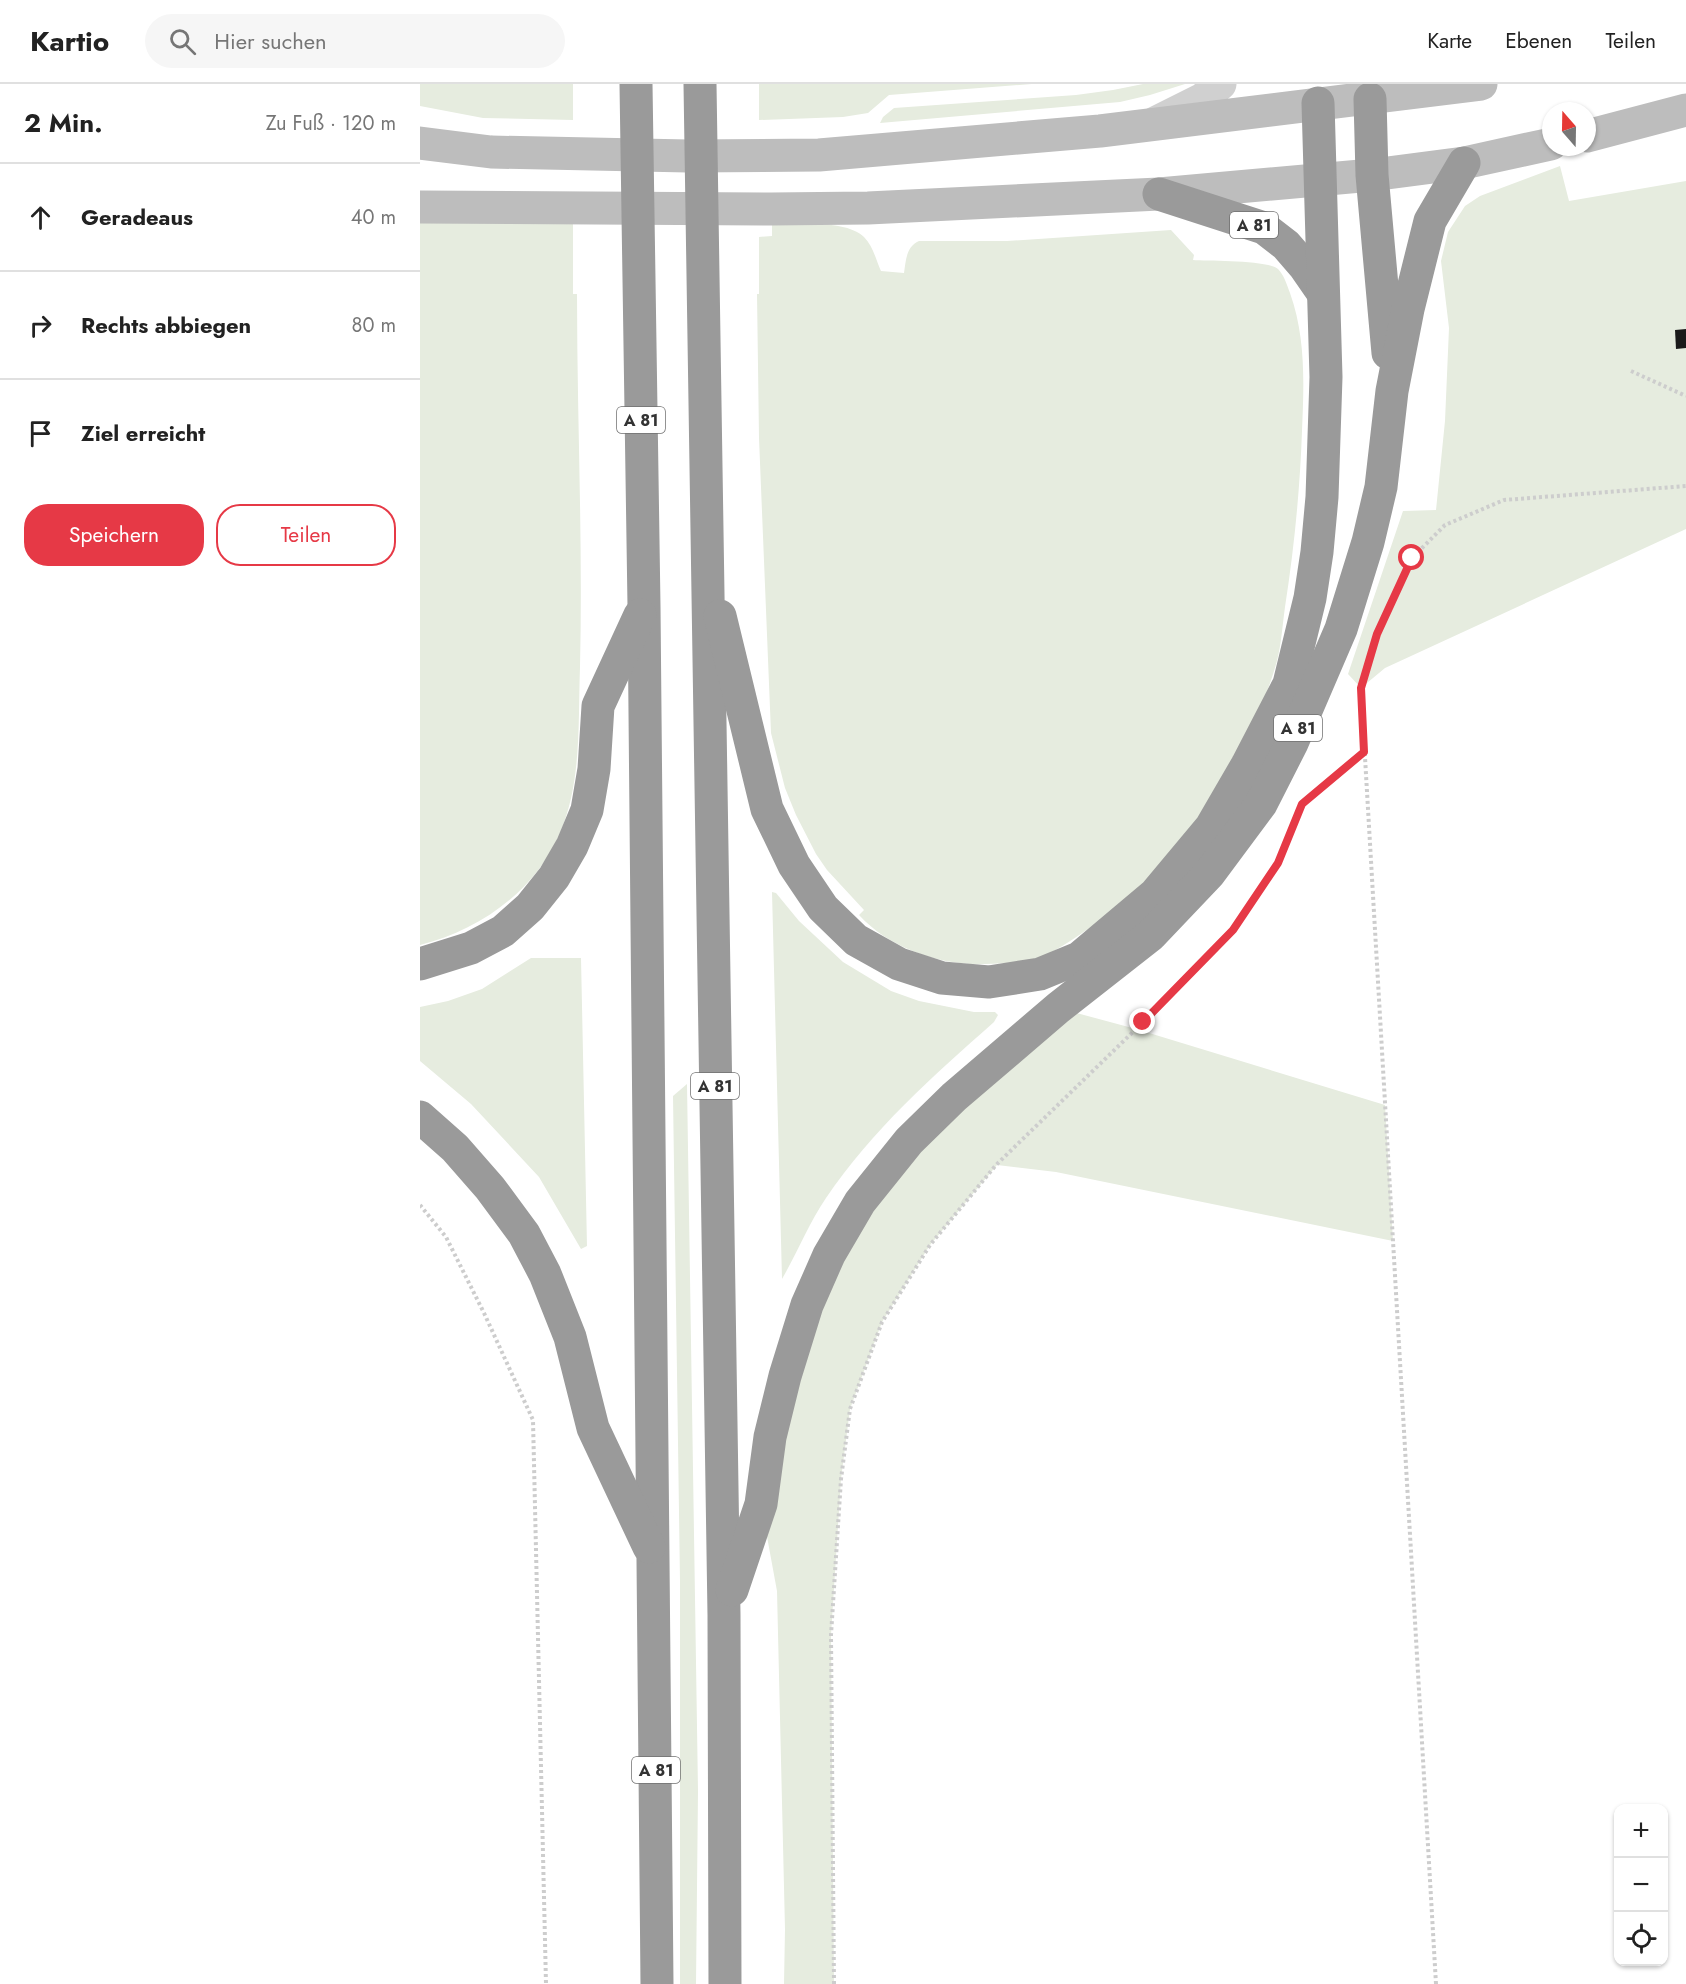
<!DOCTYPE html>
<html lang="de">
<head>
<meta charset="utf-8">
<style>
  body { margin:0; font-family:Jost,sans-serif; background:#f6f6f6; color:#222 }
  .controls { position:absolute; right:18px; bottom:18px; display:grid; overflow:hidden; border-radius:12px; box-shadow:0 2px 4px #0004 }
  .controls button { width:54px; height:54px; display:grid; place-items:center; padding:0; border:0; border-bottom:2px solid #e0e0e0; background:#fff; color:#222; font:30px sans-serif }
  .compass { position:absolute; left:1122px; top:18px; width:54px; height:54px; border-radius:50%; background:#fff; box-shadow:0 2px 4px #0004; rotate:340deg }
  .stop { position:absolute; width:18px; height:18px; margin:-14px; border:4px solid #e63946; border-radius:50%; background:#fff }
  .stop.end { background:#e63946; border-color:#fff; box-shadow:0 2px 6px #0008 }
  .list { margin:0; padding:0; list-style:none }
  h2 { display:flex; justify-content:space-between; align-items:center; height:78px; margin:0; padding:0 24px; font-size:26px }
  h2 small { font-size:20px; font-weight:400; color:#767676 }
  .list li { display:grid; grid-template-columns:39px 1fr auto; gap:18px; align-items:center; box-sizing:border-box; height:108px; padding:0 24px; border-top:2px solid #e0e0e0 }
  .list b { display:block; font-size:22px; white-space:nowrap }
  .list em { font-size:20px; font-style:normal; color:#767676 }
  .actions { display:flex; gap:12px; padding:18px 24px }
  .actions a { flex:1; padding:14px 0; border:2px solid #e63946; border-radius:24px; text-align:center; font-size:21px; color:#e63946 }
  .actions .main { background:#e63946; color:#fff }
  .icon { flex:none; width:33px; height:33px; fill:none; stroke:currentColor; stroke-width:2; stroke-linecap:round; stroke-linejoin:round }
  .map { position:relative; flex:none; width:1266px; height:1900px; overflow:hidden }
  header { display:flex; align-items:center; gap:36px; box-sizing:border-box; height:84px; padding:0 30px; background:#fff; border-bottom:2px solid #e0e0e0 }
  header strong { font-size:28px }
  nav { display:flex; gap:33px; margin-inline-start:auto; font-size:21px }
  .search { width:420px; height:54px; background:#f6f6f6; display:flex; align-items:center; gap:15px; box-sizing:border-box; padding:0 21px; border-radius:33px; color:#767676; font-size:22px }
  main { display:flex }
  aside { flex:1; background:#fff }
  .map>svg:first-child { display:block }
  .green { fill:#e6ecdf }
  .building { fill:#1a1a1a }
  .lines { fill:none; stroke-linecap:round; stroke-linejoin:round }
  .path { stroke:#cdcdcd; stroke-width:4; stroke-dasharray:3 3; stroke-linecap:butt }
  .minor { stroke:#d0d0d0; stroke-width:33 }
  .secondary { stroke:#bdbdbd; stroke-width:33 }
  .motorway { stroke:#9a9a9a; stroke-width:33 }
  .route { stroke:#e63946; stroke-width:8 }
  .labels { text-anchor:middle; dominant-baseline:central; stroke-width:6; stroke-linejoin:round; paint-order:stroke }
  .shield { fill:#fff; stroke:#707070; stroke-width:1.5 }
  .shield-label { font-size:16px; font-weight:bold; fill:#333 }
</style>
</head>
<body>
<header>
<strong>Kartio</strong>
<div class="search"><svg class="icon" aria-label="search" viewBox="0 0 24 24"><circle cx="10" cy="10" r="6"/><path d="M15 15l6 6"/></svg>Hier suchen</div>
<nav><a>Karte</a><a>Ebenen</a><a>Teilen</a></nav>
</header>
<main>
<aside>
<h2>2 Min.<small>Zu Fuß · 120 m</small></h2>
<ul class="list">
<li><svg class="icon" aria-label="ahead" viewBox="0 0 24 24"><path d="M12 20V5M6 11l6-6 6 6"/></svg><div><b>Geradeaus</b></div><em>40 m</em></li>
<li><svg class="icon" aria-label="right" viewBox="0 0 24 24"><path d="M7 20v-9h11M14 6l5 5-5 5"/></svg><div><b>Rechts abbiegen</b></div><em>80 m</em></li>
<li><svg class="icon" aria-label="arrive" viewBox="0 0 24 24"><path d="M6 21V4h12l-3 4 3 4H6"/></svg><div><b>Ziel erreicht</b></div></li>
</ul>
<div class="actions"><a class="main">Speichern</a><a>Teilen</a></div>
</aside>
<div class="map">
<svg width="1266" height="1900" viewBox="0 0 1266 1900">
  <rect width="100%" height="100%" fill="#fff"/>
  <g class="green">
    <polygon points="0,0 153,0 153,36 63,34 0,22"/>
    <polygon points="339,0 612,0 469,11 448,29 423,33 339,36"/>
    <polygon points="723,0 765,0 730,11 700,18 460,39 463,33 474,24 656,11 693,6"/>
    <polygon points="1140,82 1149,117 1266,97 1266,445 965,584 941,604 928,590 983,427 1016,426 1025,337 1029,244 1021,177 1028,148 1045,122 1060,112"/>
    <path d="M0,139h153v71h4c0,124 6,249 3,373 -2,55 2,114 -20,166 -25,58 -80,97 -140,112z"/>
    <path d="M352,141c25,0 73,-6 92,12 9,9 12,23 17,34l23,2c2,-13 2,-26 15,-32h88l164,-11 23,25 -1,5c16,1 75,0 85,9 6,6 9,16 12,24 16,45 14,91 12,138 -2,59 -8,118 -17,176 -3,21 -4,44 -11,64 -23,76 -92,184 -153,236 -11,9 -24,16 -36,24 -14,10 -31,21 -47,27 -16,5 -35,5 -53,6 -44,2 -96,-16 -126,-49l5,-5 -37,-40 -11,-16 -20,-39 -11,-27 -14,-55 -12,-295 -2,-144h2v-57l13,-1z"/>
    <path d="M352,808l4,1 23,28 44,41 48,29 28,10 55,11h21l3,3 -4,7c-61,54 -122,108 -168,176 -17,25 -29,55 -44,81z"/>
    <polygon points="111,874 161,874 167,1162 161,1165 119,1093 51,1020 0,977 0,923 28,917 62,905"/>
    <polygon points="638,924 716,945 965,1021 973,1157 636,1088 577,1081 510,1161 462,1238 430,1325 421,1395 411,1551 414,1900 364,1900 365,1845 357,1507 341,1420 350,1353 440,1118"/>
    <polygon points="267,1000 278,1707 276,1900 260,1900 260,1497 253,1012"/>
  </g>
  <polygon class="building" points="1266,245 1266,264 1256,265 1255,246"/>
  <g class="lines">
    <g class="path">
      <polyline points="1211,287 1266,312"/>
      <polyline points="0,1121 26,1153 64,1229 113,1336 126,1900"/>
      <polyline points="414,1900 411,1551 421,1395 430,1325 462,1238 510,1161 576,1081 716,945 813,846 858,779 882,720 944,668"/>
      <polyline points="1016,1900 941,604 957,550 992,474 1025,441 1084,416 1266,402"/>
    </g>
    <polyline class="minor" points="735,39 783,15 800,0"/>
    <g class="secondary">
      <polyline points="1167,52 1266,26"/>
      <polyline points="0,59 71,68 268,72 399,71 680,47 1061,0"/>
      <polyline points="0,123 351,125 448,124 739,110 952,91 1044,79 1131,60"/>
    </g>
    <g class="motorway">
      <polyline points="216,0 224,522 237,1900"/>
      <polyline points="280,0 304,1531 305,1900"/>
      <polyline points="950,15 952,91 968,269"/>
      <polyline points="739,110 844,144 866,161 885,183 903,209"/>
      <polyline points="300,532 347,725 374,781 403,824 436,856 479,880 522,894 569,898 620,890 659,874 735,810 791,743 827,681 869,600 890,514 897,468 902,413 906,293 898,19"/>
      <polyline points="0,880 51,864 83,847 110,823 134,793 152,762 167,726 174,685 178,622 220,531"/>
      <polyline points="0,1033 35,1064 70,1104 104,1150 125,1190 150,1253 173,1344 229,1463"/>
      <polyline points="312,1506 341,1420 350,1353 365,1292 387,1221 409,1171 440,1118 489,1057 534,1013 638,924 731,851 789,790 841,720 872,659 921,545 948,458 961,403 972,307 988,225 1010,137 1044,79"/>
    </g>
  </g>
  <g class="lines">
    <polyline class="route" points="723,938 813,846 858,779 882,720 944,668 941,604 957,550 992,474"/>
  </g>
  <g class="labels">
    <g class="shield">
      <rect x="810" y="128" width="48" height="26" rx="4.5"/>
      <rect x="197" y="323" width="48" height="26" rx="4.5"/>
      <rect x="854" y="631" width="48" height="26" rx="4.5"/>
      <rect x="271" y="989" width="48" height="26" rx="4.5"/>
      <rect x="212" y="1673" width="48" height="26" rx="4.5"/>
    </g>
    <g class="shield-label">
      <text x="834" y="141">A 81</text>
      <text x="221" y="336">A 81</text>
      <text x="878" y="644">A 81</text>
      <text x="295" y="1002">A 81</text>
      <text x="236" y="1686">A 81</text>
    </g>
  </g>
</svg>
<div class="controls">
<button>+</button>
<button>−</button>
<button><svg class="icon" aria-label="locate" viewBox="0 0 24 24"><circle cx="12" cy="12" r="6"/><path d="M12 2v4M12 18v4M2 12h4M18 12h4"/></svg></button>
</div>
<svg class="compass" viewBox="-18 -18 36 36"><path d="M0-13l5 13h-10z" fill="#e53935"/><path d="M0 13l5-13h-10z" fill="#767676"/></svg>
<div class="stop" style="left:992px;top:474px"></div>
<div class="stop end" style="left:723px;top:938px"></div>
</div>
</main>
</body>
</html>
